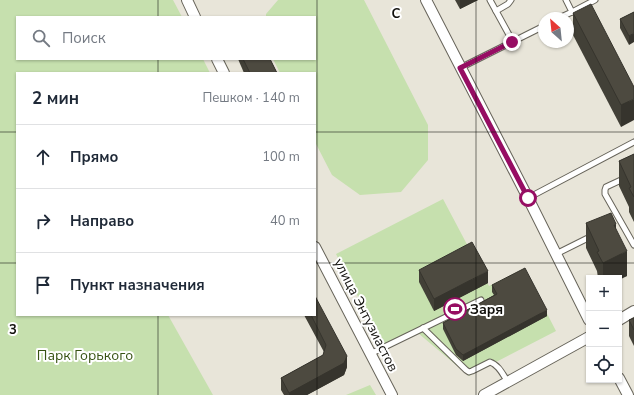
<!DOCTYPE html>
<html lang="ru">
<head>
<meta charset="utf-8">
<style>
  body { margin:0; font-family:"Nunito Sans",sans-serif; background:#f2f2f3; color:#1f2937 }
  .controls { position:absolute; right:12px; bottom:12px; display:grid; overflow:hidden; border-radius:0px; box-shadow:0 1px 3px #0004 }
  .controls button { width:36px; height:36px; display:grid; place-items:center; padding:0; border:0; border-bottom:1px solid #e0e1e3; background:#fff; color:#1f2937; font:20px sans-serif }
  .compass { position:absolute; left:538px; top:12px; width:36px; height:36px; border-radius:50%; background:#fff; box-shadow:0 1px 3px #0004; rotate:333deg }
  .stop { position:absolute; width:12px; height:12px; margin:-9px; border:3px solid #960d63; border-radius:50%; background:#fff }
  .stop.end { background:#960d63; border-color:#fff; box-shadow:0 1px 4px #0008 }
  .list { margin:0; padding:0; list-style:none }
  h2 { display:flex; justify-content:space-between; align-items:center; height:52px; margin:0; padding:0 16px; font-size:17px }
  h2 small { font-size:13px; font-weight:400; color:#747a83 }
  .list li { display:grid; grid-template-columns:26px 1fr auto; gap:12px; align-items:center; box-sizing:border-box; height:64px; padding:0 16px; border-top:1px solid #e0e1e3 }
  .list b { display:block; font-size:15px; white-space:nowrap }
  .list em { font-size:13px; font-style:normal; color:#747a83 }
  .icon { flex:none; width:22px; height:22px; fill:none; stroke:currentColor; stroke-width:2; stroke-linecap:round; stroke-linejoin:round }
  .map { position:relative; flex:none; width:634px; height:395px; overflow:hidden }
  .search { position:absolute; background:#fff; box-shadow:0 1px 3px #0004; left:16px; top:16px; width:300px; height:44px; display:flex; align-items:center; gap:10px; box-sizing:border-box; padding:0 14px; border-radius:0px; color:#747a83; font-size:15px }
  .panel { position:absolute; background:#fff; box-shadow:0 1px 3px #0004; left:16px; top:72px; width:300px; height:244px; border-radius:0px }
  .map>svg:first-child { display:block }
  .green { fill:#c6e0ae }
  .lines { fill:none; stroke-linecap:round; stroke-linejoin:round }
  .service-casing { stroke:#67645a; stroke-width:7 }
  .minor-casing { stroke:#67645a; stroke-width:12 }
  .service { stroke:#fff; stroke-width:5 }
  .minor { stroke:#fff; stroke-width:10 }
  .wall { fill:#424037 }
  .shaded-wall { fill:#36342d }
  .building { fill:#4d4a40; stroke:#36342d }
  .route { stroke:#960d63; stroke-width:5 }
  .grid { fill:none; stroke:#11100c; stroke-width:1; stroke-opacity:0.55 }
  .labels { text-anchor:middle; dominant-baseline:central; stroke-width:4; stroke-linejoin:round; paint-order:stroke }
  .poi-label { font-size:14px; font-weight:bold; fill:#11100c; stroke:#fff; text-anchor:start }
  .street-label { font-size:14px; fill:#11100c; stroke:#fff }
  .park-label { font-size:14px; fill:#385314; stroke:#fff }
  .grid-label { font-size:13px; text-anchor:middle; font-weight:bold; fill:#11100c; stroke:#fff; stroke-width:4; stroke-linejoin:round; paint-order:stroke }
</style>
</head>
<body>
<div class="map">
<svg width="634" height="395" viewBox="0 0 634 395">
  <rect width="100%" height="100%" fill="#e8e5d9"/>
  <g class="green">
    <polygon points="0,0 173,0 182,17 17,17 17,59 203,59 210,73 17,73 17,315 168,315 213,395 0,395"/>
    <polygon points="278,0 364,0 428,125 428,160 401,192 360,195 332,175 315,142 315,73 280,73 273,59 315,59 315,17 266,17 266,14"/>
    <polygon points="443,199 489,286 524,269 556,331 469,376 418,333 385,349 336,254"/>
    <polygon points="370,385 376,395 346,395"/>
  </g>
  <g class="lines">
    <g class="service-casing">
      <g id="service">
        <polyline points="490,0 513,42"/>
        <polyline points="496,11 508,4 511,0"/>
        <polyline points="572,12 595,0"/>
        <polyline points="559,18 572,12 566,0"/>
        <polyline points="460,68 544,26"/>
        <polyline points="634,174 606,187 605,190 605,194 634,245"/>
        <polyline points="528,198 634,142"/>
        <polyline points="556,254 592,236"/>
        <path d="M423,328l43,42 3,2 3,-1 18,-9c9,3 13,13 18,20"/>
        <polyline points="370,354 481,300"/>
      </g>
    </g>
    <g class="minor-casing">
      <g id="minor">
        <polyline points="187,0 195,17"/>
        <polyline points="426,0 528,198 589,320"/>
        <polyline points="217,59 224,73"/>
        <polyline points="315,247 392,395"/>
        <polyline points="619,320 634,311"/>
        <polyline points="619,378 628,395"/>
        <polyline points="484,395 589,337"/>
      </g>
    </g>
    <use href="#service" class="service"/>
    <use href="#minor" class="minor"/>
  </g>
  <g class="wall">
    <polygon points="455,0 478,0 460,9"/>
    <polygon points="634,12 629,45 620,28 620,19"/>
    <polygon points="573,13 634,87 621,127 573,35"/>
    <polygon points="238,59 270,59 277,73 244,73"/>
    <polygon points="634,154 634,222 629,212 629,207 619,186 619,161"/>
    <polygon points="586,223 616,230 627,276 619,278 598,278 597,271 586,248"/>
    <polygon points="419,270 488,283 434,311 419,282"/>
    <polygon points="492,285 547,316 463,361 456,355 443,329 443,323 494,295 492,292"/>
    <polygon points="304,315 315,315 347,367 344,375 307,395 284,395 281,390 281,378 323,355 324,352"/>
    <polygon points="634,318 634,346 629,336 629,320"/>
  </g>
  <g class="shaded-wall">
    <polygon points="460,0 478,0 460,9"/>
    <polygon points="634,33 634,42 629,45 629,36"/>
    <polygon points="634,99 634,120 621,127 621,105"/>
    <polygon points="616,224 616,248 614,225"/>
    <polygon points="627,251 627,276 619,280 619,278 603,278 603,263"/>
    <polygon points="488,271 488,283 434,311 434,299"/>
    <polygon points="547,310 547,316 463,361 463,355"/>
    <polygon points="347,356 347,367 344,375 307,395 289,395 289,393"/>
  </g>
  <g class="building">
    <polygon points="591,4 634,87 634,99 621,105 573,13"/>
    <polygon points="634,12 634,33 629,36 620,19"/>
    <polygon points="243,59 270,59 277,73 250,73"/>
    <polygon points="634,154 634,197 629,188 631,187 619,161"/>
    <polygon points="611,213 616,224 614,225 627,251 603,263 597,252 599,251 586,223"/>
    <polygon points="472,242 488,271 434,299 419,270"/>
    <polygon points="525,268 547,310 463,355 456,349 443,323 497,294 492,285"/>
    <polygon points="315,296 347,356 344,363 289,393 281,378 323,355 326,345 311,315 315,315"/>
    <polygon points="634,318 634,330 629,320"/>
  </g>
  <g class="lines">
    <polyline class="route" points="512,42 460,68 528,198"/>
  </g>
  <path class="grid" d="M158,0v17M317,0v395M476,0v395M158,59v14M0,132h17M315,132h319M0,263h17M315,263h319M158,315v80"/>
  <defs>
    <g id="stadium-ring" transform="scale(1.15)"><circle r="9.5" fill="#fff" stroke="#960d63" stroke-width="1.5"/><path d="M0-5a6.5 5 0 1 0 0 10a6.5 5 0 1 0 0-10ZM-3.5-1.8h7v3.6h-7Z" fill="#960d63"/></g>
  </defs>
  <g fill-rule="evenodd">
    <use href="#stadium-ring" x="455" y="309"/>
  </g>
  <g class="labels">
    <g class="poi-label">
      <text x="470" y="309">Заря</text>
    </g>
    <g class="street-label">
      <text transform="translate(366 315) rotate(63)">улица Энтузиастов</text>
    </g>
    <g class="park-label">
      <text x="85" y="355">Парк Горького</text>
    </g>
  </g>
  <g class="grid-label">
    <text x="396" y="18">C</text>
    <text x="13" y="334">3</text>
  </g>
</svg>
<div class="controls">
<button>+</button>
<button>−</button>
<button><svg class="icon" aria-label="locate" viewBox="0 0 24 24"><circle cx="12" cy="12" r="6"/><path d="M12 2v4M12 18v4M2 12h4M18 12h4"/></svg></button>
</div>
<svg class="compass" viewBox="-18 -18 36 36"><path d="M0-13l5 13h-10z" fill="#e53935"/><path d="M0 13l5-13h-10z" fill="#747a83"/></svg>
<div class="stop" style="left:528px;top:198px"></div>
<div class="stop end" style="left:512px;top:42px"></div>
<div class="search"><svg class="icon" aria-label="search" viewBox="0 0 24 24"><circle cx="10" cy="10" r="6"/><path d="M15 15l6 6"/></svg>Поиск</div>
<section class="panel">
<h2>2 мин<small>Пешком · 140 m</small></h2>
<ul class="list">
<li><svg class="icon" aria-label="ahead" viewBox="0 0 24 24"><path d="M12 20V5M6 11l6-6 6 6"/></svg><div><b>Прямо</b></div><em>100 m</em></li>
<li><svg class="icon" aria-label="right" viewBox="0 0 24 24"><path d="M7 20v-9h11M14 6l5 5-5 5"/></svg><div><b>Направо</b></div><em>40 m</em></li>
<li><svg class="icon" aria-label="arrive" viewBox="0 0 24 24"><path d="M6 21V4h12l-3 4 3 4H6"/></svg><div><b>Пункт назначения</b></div></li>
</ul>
</section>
</div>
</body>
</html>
